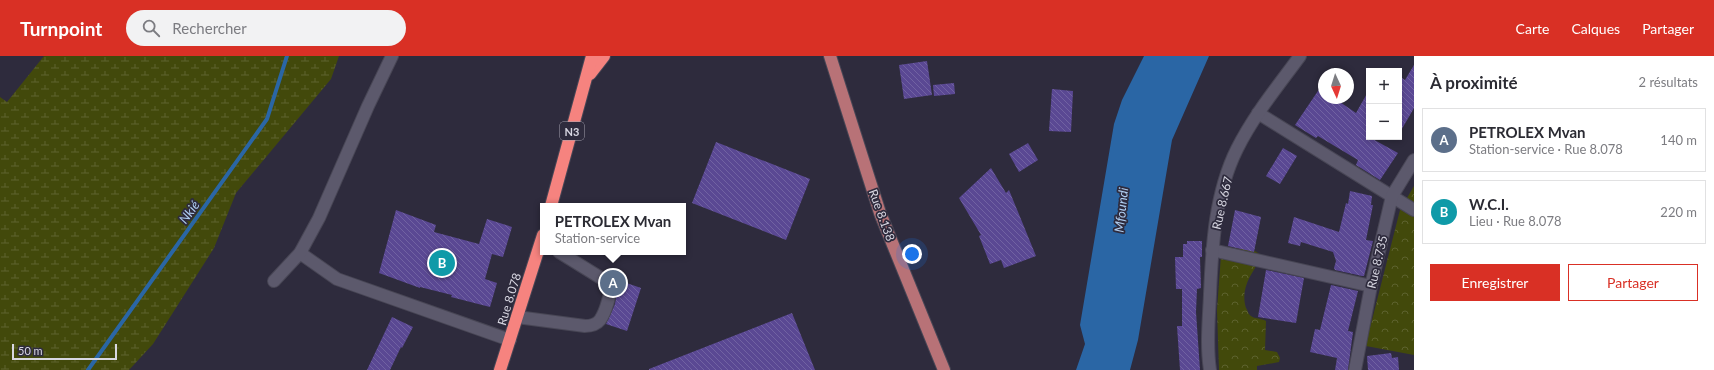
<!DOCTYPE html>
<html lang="fr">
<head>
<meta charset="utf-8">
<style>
  body { margin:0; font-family:Lato,sans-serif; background:#f2f2f3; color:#2b2b33 }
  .controls { position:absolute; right:12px; top:12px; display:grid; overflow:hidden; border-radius:0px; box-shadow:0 2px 6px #0003 }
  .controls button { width:36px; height:36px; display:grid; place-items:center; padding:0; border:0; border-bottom:1px solid #e1e1e2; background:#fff; color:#2b2b33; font:20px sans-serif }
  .compass { position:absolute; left:1318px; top:12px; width:36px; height:36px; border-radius:50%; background:#fff; box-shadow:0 2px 6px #0003; rotate:176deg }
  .scale { position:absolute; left:12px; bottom:10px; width:105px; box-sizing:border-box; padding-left:4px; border:2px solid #d8d7e2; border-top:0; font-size:11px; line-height:14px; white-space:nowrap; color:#d8d7e2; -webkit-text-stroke:3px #2e2b3d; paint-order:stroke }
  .you { position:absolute; left:912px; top:198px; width:14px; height:14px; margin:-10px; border:3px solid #fff; border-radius:50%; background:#1a73e8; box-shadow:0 0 0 6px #1a73e833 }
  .badge { display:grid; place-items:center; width:26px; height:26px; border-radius:50%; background:#d93025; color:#fff; font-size:13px; font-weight:700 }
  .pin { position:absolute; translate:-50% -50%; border:2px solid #fff; box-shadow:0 1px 4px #0006 }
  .popup { position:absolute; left:540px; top:147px; width:146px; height:52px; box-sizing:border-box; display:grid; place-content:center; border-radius:0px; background:#fff; filter:drop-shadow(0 1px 3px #0005); font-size:13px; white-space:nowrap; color:#7c7c81 }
  .popup b { font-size:15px; color:#2b2b33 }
  .popup::after { content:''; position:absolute; left:50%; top:100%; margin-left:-8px; border:8px solid transparent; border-top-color:#fff }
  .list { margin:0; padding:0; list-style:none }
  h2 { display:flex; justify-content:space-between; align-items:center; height:52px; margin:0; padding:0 16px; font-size:17px }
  h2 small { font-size:13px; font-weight:400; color:#7c7c81 }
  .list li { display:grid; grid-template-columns:26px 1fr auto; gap:12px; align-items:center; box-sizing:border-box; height:64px; margin:0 8px 8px; padding:0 8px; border:1px solid #e1e1e2; border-radius:0px }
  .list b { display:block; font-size:15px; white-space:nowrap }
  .list p { margin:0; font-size:13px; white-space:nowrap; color:#7c7c81 }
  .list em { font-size:13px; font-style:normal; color:#7c7c81 }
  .actions { display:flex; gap:8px; padding:12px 16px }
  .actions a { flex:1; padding:9px 0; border:1px solid #d93025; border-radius:0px; text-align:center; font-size:14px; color:#d93025 }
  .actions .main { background:#d93025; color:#fff }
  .icon { flex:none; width:22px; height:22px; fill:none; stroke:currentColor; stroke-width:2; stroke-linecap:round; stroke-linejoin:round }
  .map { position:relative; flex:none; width:1414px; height:314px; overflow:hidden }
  header { display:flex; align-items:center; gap:24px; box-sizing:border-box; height:56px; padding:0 20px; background:#d93025; color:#fff }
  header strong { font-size:19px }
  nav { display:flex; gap:22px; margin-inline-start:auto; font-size:14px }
  .search { width:280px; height:36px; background:#f2f2f3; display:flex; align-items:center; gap:10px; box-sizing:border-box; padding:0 14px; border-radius:22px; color:#7c7c81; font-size:15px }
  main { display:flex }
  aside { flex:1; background:#fff }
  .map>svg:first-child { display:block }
  .forest { fill:url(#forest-crowns) }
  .wetland { fill:url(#wetland-marsh) }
  .water { fill:#2a66a5 }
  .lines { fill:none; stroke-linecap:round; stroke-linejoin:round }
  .stream { stroke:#2a66a5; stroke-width:4 }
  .building { fill:url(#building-back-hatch) }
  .minor-casing { stroke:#484655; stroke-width:14 }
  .major-casing { stroke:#484655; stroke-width:14 }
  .highway-casing { stroke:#484655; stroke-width:14 }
  .minor { stroke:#5c596c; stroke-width:12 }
  .major { stroke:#b87277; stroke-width:12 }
  .highway { stroke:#f6837f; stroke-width:12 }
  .labels { text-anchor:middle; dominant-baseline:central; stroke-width:3.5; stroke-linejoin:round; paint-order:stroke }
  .shield { fill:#2e2b3d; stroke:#a5a3b0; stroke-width:1 }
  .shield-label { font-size:11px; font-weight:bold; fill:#d8d7e2 }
  .street-label { font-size:12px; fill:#d8d7e2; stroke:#2e2b3d }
  .water-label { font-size:13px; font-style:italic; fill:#afcdf0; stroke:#2e2b3d }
</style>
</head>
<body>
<header>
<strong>Turnpoint</strong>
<div class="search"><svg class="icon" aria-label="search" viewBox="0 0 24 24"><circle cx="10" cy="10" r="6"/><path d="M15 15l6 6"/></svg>Rechercher</div>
<nav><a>Carte</a><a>Calques</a><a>Partager</a></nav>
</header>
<main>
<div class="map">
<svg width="1414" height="314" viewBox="0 0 1414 314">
  <defs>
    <pattern id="forest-crowns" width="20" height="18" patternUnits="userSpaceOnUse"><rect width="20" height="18" fill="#42490b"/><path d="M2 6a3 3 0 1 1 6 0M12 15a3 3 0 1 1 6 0" fill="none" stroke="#5d622e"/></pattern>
    <pattern id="wetland-marsh" width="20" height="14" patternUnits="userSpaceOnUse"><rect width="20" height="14" fill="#42490b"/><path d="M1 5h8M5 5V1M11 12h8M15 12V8" fill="none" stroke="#5d622e"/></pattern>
    <pattern id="building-back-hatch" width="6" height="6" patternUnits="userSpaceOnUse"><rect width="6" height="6" fill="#5a4893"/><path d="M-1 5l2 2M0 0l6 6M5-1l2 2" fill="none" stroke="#7162a2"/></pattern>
  </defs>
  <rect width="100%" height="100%" fill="#2e2b3d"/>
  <g class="forest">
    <polygon points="1414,130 1414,299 1366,290 1365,286 1371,268 1400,154"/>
    <path d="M1227,193c10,0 33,-3 34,10 -10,15 -21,30 -15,49 2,3 2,6 5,8 4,3 10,2 15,5l-1,29 12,2 3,6 -1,4 -22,4v4h-38l-2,-60 4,-55z"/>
  </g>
  <polygon class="wetland" points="44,0 339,0 331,23 236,137 214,192 153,288 129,314 0,314 0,41 7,46"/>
  <polygon class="water" points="1144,0 1209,0 1172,84 1138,284 1130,314 1076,314 1085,288 1080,269 1114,68 1122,44"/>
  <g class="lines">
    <polyline class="stream" points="88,314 267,63 287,0"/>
  </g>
  <g class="building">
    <polygon points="927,5 932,39 904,43 899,9"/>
    <polygon points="1414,9 1414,52 1399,78 1399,20 1405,24"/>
    <polygon points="1324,26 1324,42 1334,42 1356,57 1369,34 1369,81 1398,97 1380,124 1356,109 1358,104 1318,80 1316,82 1295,69"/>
    <polygon points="954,27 955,38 934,40 933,29"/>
    <polygon points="1052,33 1073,35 1071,76 1049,75"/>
    <polygon points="716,86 810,123 786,184 692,147"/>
    <polygon points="1028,87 1038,104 1019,116 1009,98"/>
    <polygon points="1283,92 1297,100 1280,128 1266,120"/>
    <polygon points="991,112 1006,137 1009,134 1036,200 1004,212 1001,204 990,208 979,180 981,179 959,142"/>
    <polygon points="1350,135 1372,140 1371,149 1373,149 1366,184 1373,185 1364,220 1362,220 1335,214 1334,212 1336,205 1333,196 1301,186 1300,190 1288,187 1294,161 1339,176 1346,147 1348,148"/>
    <polygon points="396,154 436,169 434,176 479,188 487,163 512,171 503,201 492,198 485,223 497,227 490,251 451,241 452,239 420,231 420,232 379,217"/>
    <polygon points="1235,154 1261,161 1254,196 1228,190"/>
    <polygon points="1187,185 1202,185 1202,201 1200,201 1201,232 1197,233 1196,256 1200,314 1180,314 1177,270 1182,270 1182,233 1176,233 1175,201 1183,201 1183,188 1187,188"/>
    <polygon points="1266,214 1304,222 1296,267 1258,261"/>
    <polygon points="618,224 641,232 627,275 606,268 615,248"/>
    <polygon points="1331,229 1358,235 1348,275 1353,276 1348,314 1335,314 1337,302 1310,296 1315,273 1320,274"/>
    <polygon points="792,257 815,314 649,314 649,313"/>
    <polygon points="392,261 413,271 402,292 401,291 390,314 367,314"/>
    <polygon points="1391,297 1392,302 1398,301 1399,314 1368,314 1367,300"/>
  </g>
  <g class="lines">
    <g class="minor-casing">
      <g id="minor">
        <polyline points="1258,57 1414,154"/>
        <polyline points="1212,194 1371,230"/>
        <polyline points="300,197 337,223 510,284"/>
        <polyline points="274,225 300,197 319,162 368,50 392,0"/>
        <path d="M517,261l68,9c5,0 11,-1 15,-6 5,-7 13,-30 9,-37l-50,-31"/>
        <path d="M1210,314c-4,-25 -1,-51 0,-76 2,-48 5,-101 27,-145 17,-34 41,-63 63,-93"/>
        <polyline points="1355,314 1371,230 1392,140 1414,104"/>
      </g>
    </g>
    <g class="major-casing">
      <polyline id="major" points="830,0 880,157 944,314"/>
    </g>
    <g class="highway-casing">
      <g id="highway">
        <polyline points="590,18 604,0"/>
        <polyline points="551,150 592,0"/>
        <polyline points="500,314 543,179"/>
      </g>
    </g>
    <use href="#minor" class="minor"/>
    <use href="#major" class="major"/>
    <use href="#highway" class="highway"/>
  </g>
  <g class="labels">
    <rect class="shield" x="560" y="66" width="24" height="18" rx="3"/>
    <g class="shield-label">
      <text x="572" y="75">N3</text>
    </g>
    <g class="street-label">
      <text transform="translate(1222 147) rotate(-77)">Rue 8.667</text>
      <text transform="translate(882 159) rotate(70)">Rue 8.138</text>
      <text transform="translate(1377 206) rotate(-77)">Rue 8.735</text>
      <text transform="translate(509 243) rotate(-73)">Rue 8.078</text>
    </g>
    <g class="water-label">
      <text transform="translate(1121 154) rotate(-84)">Mfoundi</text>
      <text transform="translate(189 156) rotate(-54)">Nkié</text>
    </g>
  </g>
</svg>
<div class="controls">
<button>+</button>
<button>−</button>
</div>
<svg class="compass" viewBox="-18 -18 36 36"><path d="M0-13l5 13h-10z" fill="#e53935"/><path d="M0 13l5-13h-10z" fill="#7c7c81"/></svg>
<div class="scale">50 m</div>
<div class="you"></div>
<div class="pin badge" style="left:613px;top:227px;background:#5c6f8a">A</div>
<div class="popup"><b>PETROLEX Mvan</b>Station-service</div>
<div class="pin badge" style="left:442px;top:207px;background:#0f9aa8">B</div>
</div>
<aside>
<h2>À proximité<small>2 résultats</small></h2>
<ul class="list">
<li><span class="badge" style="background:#5c6f8a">A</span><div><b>PETROLEX Mvan</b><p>Station-service · Rue 8.078</p></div><em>140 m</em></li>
<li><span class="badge" style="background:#0f9aa8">B</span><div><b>W.C.I.</b><p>Lieu · Rue 8.078</p></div><em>220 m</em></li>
</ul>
<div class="actions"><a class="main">Enregistrer</a><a>Partager</a></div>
</aside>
</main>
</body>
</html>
